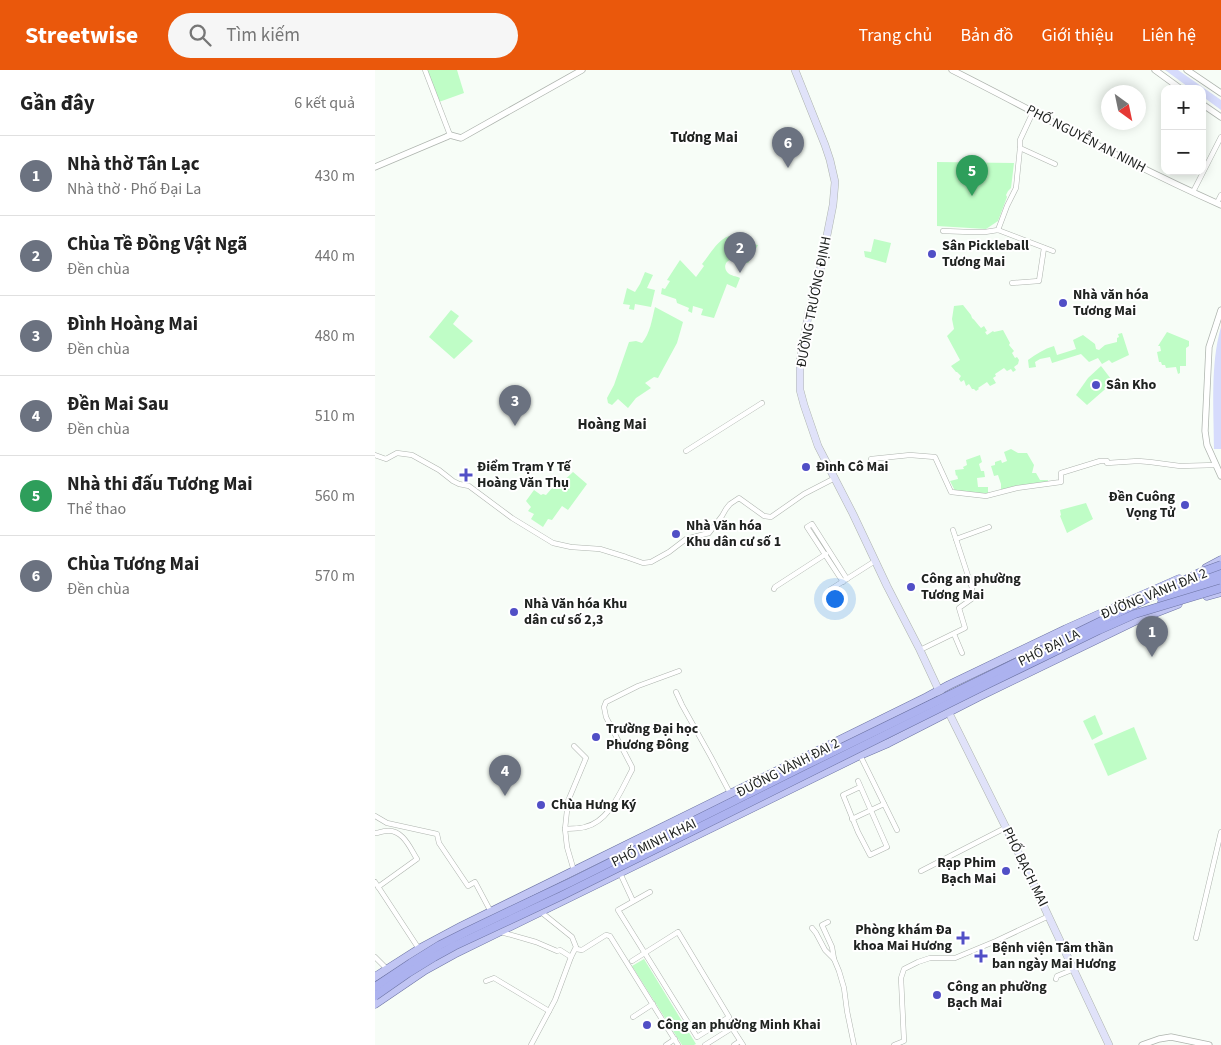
<!DOCTYPE html>
<html lang="vi">
<head>
<meta charset="utf-8">
<style>
  body { margin:0; font-family:"Source Sans 3",sans-serif; background:#f6f6f6; color:#222 }
  .controls { position:absolute; right:15px; top:15px; display:grid; overflow:hidden; border-radius:10px; box-shadow:0 2px 12px #0003 }
  .controls button { width:45px; height:45px; display:grid; place-items:center; padding:0; border:0; border-bottom:1px solid #e0e0e0; background:#fff; color:#222; font:25px sans-serif }
  .compass { position:absolute; left:726px; top:15px; width:45px; height:45px; border-radius:50%; background:#fff; box-shadow:0 2px 12px #0003; rotate:147deg }
  .you { position:absolute; left:459px; top:528px; width:18px; height:18px; margin:-12px; border:4px solid #fff; border-radius:50%; background:#1a73e8; box-shadow:0 0 0 8px #1a73e833 }
  .badge { display:grid; place-items:center; width:32px; height:32px; border-radius:50%; background:#ea580c; color:#fff; font-size:16px; font-weight:700 }
  .pin { position:absolute; translate:-50% -41px; filter:drop-shadow(0 1px 2px #0008) }
  .pin::after { content:''; position:absolute; top:26px; width:18px; height:15px; background:inherit; clip-path:polygon(0 0,100% 0,50% 100%) }
  .list { margin:0; padding:0; list-style:none }
  h2 { display:flex; justify-content:space-between; align-items:center; height:65px; margin:0; padding:0 20px; font-size:21px }
  h2 small { font-size:16px; font-weight:400; color:#767676 }
  .list li { display:grid; grid-template-columns:32px 1fr auto; gap:15px; align-items:center; box-sizing:border-box; height:80px; padding:0 20px; border-top:1px solid #e0e0e0 }
  .list b { display:block; font-size:19px; white-space:nowrap }
  .list p { margin:0; font-size:16px; white-space:nowrap; color:#767676 }
  .list em { font-size:16px; font-style:normal; color:#767676 }
  .icon { flex:none; width:28px; height:28px; fill:none; stroke:currentColor; stroke-width:2; stroke-linecap:round; stroke-linejoin:round }
  .map { position:relative; flex:none; width:846px; height:975px; overflow:hidden }
  header { display:flex; align-items:center; gap:30px; box-sizing:border-box; height:70px; padding:0 25px; background:#ea580c; color:#fff }
  header strong { font-size:24px }
  nav { display:flex; gap:28px; margin-inline-start:auto; font-size:18px }
  .search { width:350px; height:45px; background:#f6f6f6; display:flex; align-items:center; gap:12px; box-sizing:border-box; padding:0 18px; border-radius:28px; color:#767676; font-size:19px }
  main { display:flex }
  aside { flex:1; background:#fff }
  .map>svg:first-child { display:block }
  .green { fill:#bffdc6 }
  .water { fill:#d6dbfc }
  .lines { fill:none; stroke-linecap:round; stroke-linejoin:round }
  .minor-casing { stroke:#aeb4ae; stroke-width:5.5 }
  .tertiary-casing { stroke:#aeb4ae; stroke-width:7 }
  .secondary-casing { stroke:#aeb4ae; stroke-width:8 }
  .primary-casing { stroke:#6d74a4; stroke-width:9 }
  .trunk-casing { stroke:#6d74a4; stroke-width:9 }
  .minor { stroke:#fff; stroke-width:4.5 }
  .tertiary { stroke:#fff; stroke-width:5.5 }
  .secondary { stroke:#e0e2f9; stroke-width:7 }
  .primary { stroke:#c1c5f3; stroke-width:8 }
  .trunk { stroke:#acb2ef; stroke-width:8 }
  .trunk-bridge-casing { stroke:#6d74a4; stroke-width:9; stroke-linecap:butt }
  .trunk-bridge { stroke:#acb2ef; stroke-width:8 }
  .poi-dot { fill:#514fc6; stroke:#fff; stroke-width:2 }
  .labels { text-anchor:middle; dominant-baseline:central; stroke-width:4; stroke-linejoin:round; paint-order:stroke }
  .street-label { font-size:14px; fill:#202321; stroke:#fff }
  .poi-label { font-size:14px; font-weight:bold; fill:#202321; stroke:#fff; text-anchor:start }
  .neighbourhood-label { font-size:15px; font-weight:bold; fill:#202321; stroke:#fff }
</style>
</head>
<body>
<header>
<strong>Streetwise</strong>
<div class="search"><svg class="icon" aria-label="search" viewBox="0 0 24 24"><circle cx="10" cy="10" r="6"/><path d="M15 15l6 6"/></svg>Tìm kiếm</div>
<nav><a>Trang chủ</a><a>Bản đồ</a><a>Giới thiệu</a><a>Liên hệ</a></nav>
</header>
<main>
<aside>
<h2>Gần đây<small>6 kết quả</small></h2>
<ul class="list">
<li><span class="badge" style="background:#6b7280">1</span><div><b>Nhà thờ Tân Lạc</b><p>Nhà thờ · Phố Đại La</p></div><em>430 m</em></li>
<li><span class="badge" style="background:#6b7280">2</span><div><b>Chùa Tề Đồng Vật Ngã</b><p>Đền chùa</p></div><em>440 m</em></li>
<li><span class="badge" style="background:#6b7280">3</span><div><b>Đình Hoàng Mai</b><p>Đền chùa</p></div><em>480 m</em></li>
<li><span class="badge" style="background:#6b7280">4</span><div><b>Đền Mai Sau</b><p>Đền chùa</p></div><em>510 m</em></li>
<li><span class="badge" style="background:#2e9e5b">5</span><div><b>Nhà thi đấu Tương Mai</b><p>Thể thao</p></div><em>560 m</em></li>
<li><span class="badge" style="background:#6b7280">6</span><div><b>Chùa Tương Mai</b><p>Đền chùa</p></div><em>570 m</em></li>
</ul>
</aside>
<div class="map">
<svg width="846" height="975" viewBox="0 0 846 975">
  <rect width="100%" height="100%" fill="#f7fdf7"/>
  <g class="green">
    <polygon points="51,0 82,0 89,23 64,32"/>
    <polygon points="562,92 639,93 636,118 633,121 631,125 632,127 623,151 611,159 562,156"/>
    <path d="M358,165l6,1 -1,6 20,3 -10,18c-5,-1 -11,-4 -17,-3 -6,1 -8,8 -3,13 3,3 8,3 12,5l-4,10 -9,-4 -13,34 -13,-3 2,-6 -10,-3 -1,7 -4,-2 1,-3 -12,-5 -1,-4 -15,-5 1,-6 3,1 5,-8 -3,-1 13,-20 16,17 8,-11 -2,-2c9,-11 17,-27 31,-29z"/>
    <polygon points="499,169 516,173 511,193 490,187 489,181 496,182"/>
    <polygon points="270,202 278,205 272,218 280,220 276,237 260,234 259,240 254,239 255,235 248,234 252,218 260,222 265,214"/>
    <path d="M588,235l8,10 1,3c3,2 6,7 9,10l3,-2 3,5 -2,1 2,3 6,-4 1,1 9,-2 7,13 -1,2 5,6 -2,2 3,5 2,-1 2,3 -1,4 -4,3 2,3 -3,2 -2,-3 -4,2 -3,-3 -9,6 1,2 -3,2 3,5 -6,3 -3,-4 -9,6 1,1 -3,2 -2,-2h-2l-3,-5 -3,2 -2,-6 -3,2 -2,-3 2,-3 -4,-4h-1l-5,-6 9,-6 -13,-24 7,-7 -2,-10 2,-13z"/>
    <path d="M280,237l28,15 -6,21 -19,35 -4,-1 -9,6 6,5 -15,10 -8,10 -10,-9 -6,6 -4,-2 -1,-5 7,-13 15,-43 7,-1 6,2c8,-9 10,-24 13,-36z"/>
    <polygon points="76,240 84,246 78,254 98,271 79,289 54,267"/>
    <polygon points="792,262 814,271 814,276 811,278 811,296 805,296 805,303 803,304 801,297 791,298 790,295 787,295 786,292 784,292 782,282 786,281 785,276 783,276"/>
    <path d="M747,263l7,22 -17,8 -3,-3 -7,4 -4,-6 -9,4 -8,-8 -29,9 -2,-6 -10,2 -5,3 1,5 -7,1 -1,-8c8,-6 16,-11 26,-14l3,9 19,-6 -3,-9 10,-5 12,9 1,5 3,1 6,-5 12,-3v-4l2,-1 -1,-3z"/>
    <polygon points="726,296 736,309 736,314 712,335 701,325 713,308"/>
    <polygon points="636,379 643,383 652,383 659,395 657,403 661,403 665,410 673,410 673,414 626,421 626,414 623,405 619,406 616,396 620,395 620,392 626,390 627,393 632,391 629,382"/>
    <polygon points="605,385 607,392 604,394 606,401 609,401 610,407 602,408 603,417 613,417 613,424 580,421 575,411 583,409 582,405 581,406 580,400 589,399 588,397 592,395 591,390"/>
    <polygon points="198,402 212,414 193,440 187,436 177,450 173,449 168,457 156,449 159,444 153,441 156,437 151,431 159,420 166,425 168,424 171,425 178,417 181,418"/>
    <polygon points="711,433 718,449 692,463 685,446 686,445 685,440"/>
    <polygon points="720,645 728,664 717,670 708,651"/>
    <polygon points="759,657 772,689 733,706 719,674"/>
    <polygon points="269,889 321,974 319,975 307,975 257,896"/>
  </g>
  <g class="water">
    <polygon points="790,0 803,0 846,30 846,40 827,26 827,19 816,19"/>
    <path d="M846,257v122h-7c0,-39 -4,-84 7,-122z"/>
  </g>
  <g class="lines">
    <g class="minor-casing">
      <g id="minor">
        <polyline points="50,0 75,65"/>
        <polyline points="645,78 680,94"/>
        <polyline points="818,122 846,67"/>
        <polyline points="842,133 846,125"/>
        <polyline points="623,160 632,136 641,118 645,78 645,70 658,42"/>
        <polyline points="568,161 595,162 610,162 623,160 678,181"/>
        <polyline points="637,213 664,211 669,178"/>
        <polyline points="311,381 387,333"/>
        <polyline points="0,385 11,389 22,383 37,385 64,400 78,411 84,414 94,416 137,448 178,473 196,477 225,479 251,487 268,493 276,492 294,482 311,469 334,463 347,446 351,439 355,434 364,428 389,446 396,447 429,424 460,408"/>
        <polyline points="496,389 535,385 560,387 576,422 611,426 642,418 686,412 686,403 725,391 732,391 732,393 763,391 775,392 805,396 841,395"/>
        <polyline points="581,469 614,457"/>
        <polyline points="468,512 432,457 437,454 472,509"/>
        <polyline points="399,519 400,517 451,484"/>
        <polyline points="456,519 500,491"/>
        <polyline points="579,564 587,583"/>
        <polyline points="545,580 590,558 584,538 598,528 597,518 578,460"/>
        <polyline points="301,622 307,635 336,687 355,723"/>
        <polyline points="199,676 211,688 193,731 190,759 192,777 199,801"/>
        <polyline points="485,685 522,760"/>
        <polyline points="483,711 512,777 495,785 483,762 468,725 485,717"/>
        <polyline points="0,746 12,753 62,764 64,773 93,816 100,812 116,842"/>
        <polyline points="477,749 509,734"/>
        <path d="M190,759c7,-1 14,0 20,-2 25,-6 36,-37 47,-57v-3l-26,-50 -2,-10 2,-5 32,-16 41,-15"/>
        <path d="M0,763c5,0 7,-2 11,-2 17,-2 24,17 31,28l-39,28"/>
        <polyline points="546,801 632,757"/>
        <polyline points="245,803 258,831"/>
        <polyline points="0,812 44,879"/>
        <polyline points="453,852 447,855 457,877 459,889"/>
        <polyline points="437,858 441,863 450,880 459,889 464,901 469,918 472,941 479,975"/>
        <polyline points="126,862 161,872 182,881 185,880 196,887"/>
        <polyline points="821,868 846,762"/>
        <polyline points="201,879 207,880 231,865 235,866 303,975"/>
        <polyline points="0,887 12,899"/>
        <path d="M257,891l46,-29 51,85 -32,20c-26,-42 -53,-85 -79,-127l32,-18"/>
        <polyline points="681,909 682,906 699,899"/>
        <polyline points="111,911 119,908 174,941"/>
        <polyline points="258,947 278,934"/>
        <polyline points="156,975 180,930 196,887 201,877 197,867 166,842"/>
        <polyline points="291,975 300,969"/>
        <polyline points="330,975 357,958 368,975"/>
        <polyline points="359,975 365,971"/>
        <polyline points="519,975 529,971 526,908 529,899 543,892 555,888 580,888 621,871 674,846"/>
      </g>
    </g>
    <g class="tertiary-casing">
      <g id="tertiary">
        <path d="M577,0c89,45 177,94 269,135"/>
        <polyline points="780,0 806,19"/>
        <polyline points="812,0 846,23"/>
        <polyline points="827,34 846,47"/>
        <polyline points="0,97 71,67 75,65 86,68 207,0"/>
        <polyline points="846,240 834,277 830,361 832,375 846,406"/>
        <polyline points="767,975 784,969 796,967 834,975"/>
      </g>
    </g>
    <g class="secondary-casing">
      <g id="secondary">
        <polyline points="420,0 450,75 455,90 460,112 458,135 442,216 434,241 425,291 425,320 429,335 443,376 478,444 512,516 545,580 566,625"/>
        <polyline points="571,637 649,794 734,975"/>
      </g>
    </g>
    <g class="primary-casing">
      <g id="primary">
        <polyline points="831,498 846,490"/>
        <polyline points="832,526 846,522"/>
        <polyline points="0,907 44,879 87,856 552,627 574,615 691,559 804,509"/>
        <polyline points="0,934 50,900 79,884 485,685 513,673 605,626 762,550 803,534"/>
      </g>
    </g>
    <g class="trunk-casing">
      <g id="trunk">
        <polyline points="785,526 846,503"/>
        <polyline points="787,532 846,510"/>
      </g>
    </g>
    <use href="#minor" class="minor"/>
    <use href="#tertiary" class="tertiary"/>
    <use href="#secondary" class="secondary"/>
    <use href="#primary" class="primary"/>
    <use href="#trunk" class="trunk"/>
    <g class="trunk-bridge-casing">
      <g id="trunk-bridge">
        <polyline points="0,917 36,893 65,875 91,862 196,812 429,696 757,536 824,503 846,495"/>
        <polyline points="0,926 33,903 59,887 79,876 186,826 613,614 724,560 760,544 846,518"/>
      </g>
    </g>
    <use href="#trunk-bridge" class="trunk-bridge"/>
  </g>
  <g class="poi-dot">
    <circle cx="557" cy="184" r="5"/>
    <circle cx="688" cy="233" r="5"/>
    <circle cx="721" cy="315" r="5"/>
    <circle cx="431" cy="397" r="5"/>
    <path d="M88.5 397.5h5v5h5v5h-5v5h-5v-5h-5v-5h5z"/>
    <circle cx="810" cy="435" r="5"/>
    <circle cx="301" cy="464" r="5"/>
    <circle cx="536" cy="517" r="5"/>
    <circle cx="139" cy="542" r="5"/>
    <circle cx="221" cy="667" r="5"/>
    <circle cx="166" cy="735" r="5"/>
    <circle cx="631" cy="801" r="5"/>
    <path d="M585.5 860.5h5v5h5v5h-5v5h-5v-5h-5v-5h5z"/>
    <path d="M603.5 878.5h5v5h5v5h-5v5h-5v-5h-5v-5h5z"/>
    <circle cx="562" cy="925" r="5"/>
    <circle cx="272" cy="955" r="5"/>
  </g>
  <g class="labels">
    <g class="street-label">
      <text transform="translate(711 69) rotate(27)">PHỐ NGUYỄN AN NINH</text>
      <text transform="translate(439 232) rotate(-79)">ĐƯỜNG TRƯƠNG ĐỊNH</text>
      <text transform="translate(779 524) rotate(-22)">ĐƯỜNG VÀNH ĐAI 2</text>
      <text transform="translate(674 578) rotate(-26)">PHỐ ĐẠI LA</text>
      <text transform="translate(413 698) rotate(-27)">ĐƯỜNG VÀNH ĐAI 2</text>
      <text transform="translate(279 773) rotate(-26)">PHỐ MINH KHAI</text>
      <text transform="translate(650 797) rotate(64)">PHỐ BẠCH MAI</text>
    </g>
    <g class="poi-label">
      <text x="567" y="176">Sân Pickleball<tspan x="567" dy="16">Tương Mai</tspan></text>
      <text x="698" y="225">Nhà văn hóa<tspan x="698" dy="16">Tương Mai</tspan></text>
      <text x="731" y="315">Sân Kho</text>
      <text x="102" y="397">Điểm Trạm Y Tế<tspan x="102" dy="16">Hoàng Văn Thụ</tspan></text>
      <text x="441" y="397">Đình Cô Mai</text>
      <text x="800" y="427" text-anchor="end">Đền Cuông<tspan x="800" dy="16">Vọng Tử</tspan></text>
      <text x="311" y="456">Nhà Văn hóa<tspan x="311" dy="16">Khu dân cư số 1</tspan></text>
      <text x="546" y="509">Công an phường<tspan x="546" dy="16">Tương Mai</tspan></text>
      <text x="149" y="534">Nhà Văn hóa Khu<tspan x="149" dy="16">dân cư số 2,3</tspan></text>
      <text x="231" y="659">Trường Đại học<tspan x="231" dy="16">Phương Đông</tspan></text>
      <text x="176" y="735">Chùa Hưng Ký</text>
      <text x="621" y="793" text-anchor="end">Rạp Phim<tspan x="621" dy="16">Bạch Mai</tspan></text>
      <text x="577" y="860" text-anchor="end">Phòng khám Đa<tspan x="577" dy="16">khoa Mai Hương</tspan></text>
      <text x="617" y="878">Bệnh viện Tâm thần<tspan x="617" dy="16">ban ngày Mai Hương</tspan></text>
      <text x="572" y="917">Công an phường<tspan x="572" dy="16">Bạch Mai</tspan></text>
      <text x="282" y="955">Công an phường Minh Khai</text>
    </g>
    <g class="neighbourhood-label">
      <text x="329" y="67">Tương Mai</text>
      <text x="237" y="354">Hoàng Mai</text>
    </g>
  </g>
</svg>
<div class="controls">
<button>+</button>
<button>−</button>
</div>
<svg class="compass" viewBox="-18 -18 36 36"><path d="M0-13l5 13h-10z" fill="#e53935"/><path d="M0 13l5-13h-10z" fill="#767676"/></svg>
<div class="you"></div>
<div class="pin badge" style="left:777px;top:587px;background:#6b7280">1</div>
<div class="pin badge" style="left:365px;top:203px;background:#6b7280">2</div>
<div class="pin badge" style="left:140px;top:356px;background:#6b7280">3</div>
<div class="pin badge" style="left:130px;top:726px;background:#6b7280">4</div>
<div class="pin badge" style="left:597px;top:126px;background:#2e9e5b">5</div>
<div class="pin badge" style="left:413px;top:98px;background:#6b7280">6</div>
</div>
</main>
</body>
</html>
